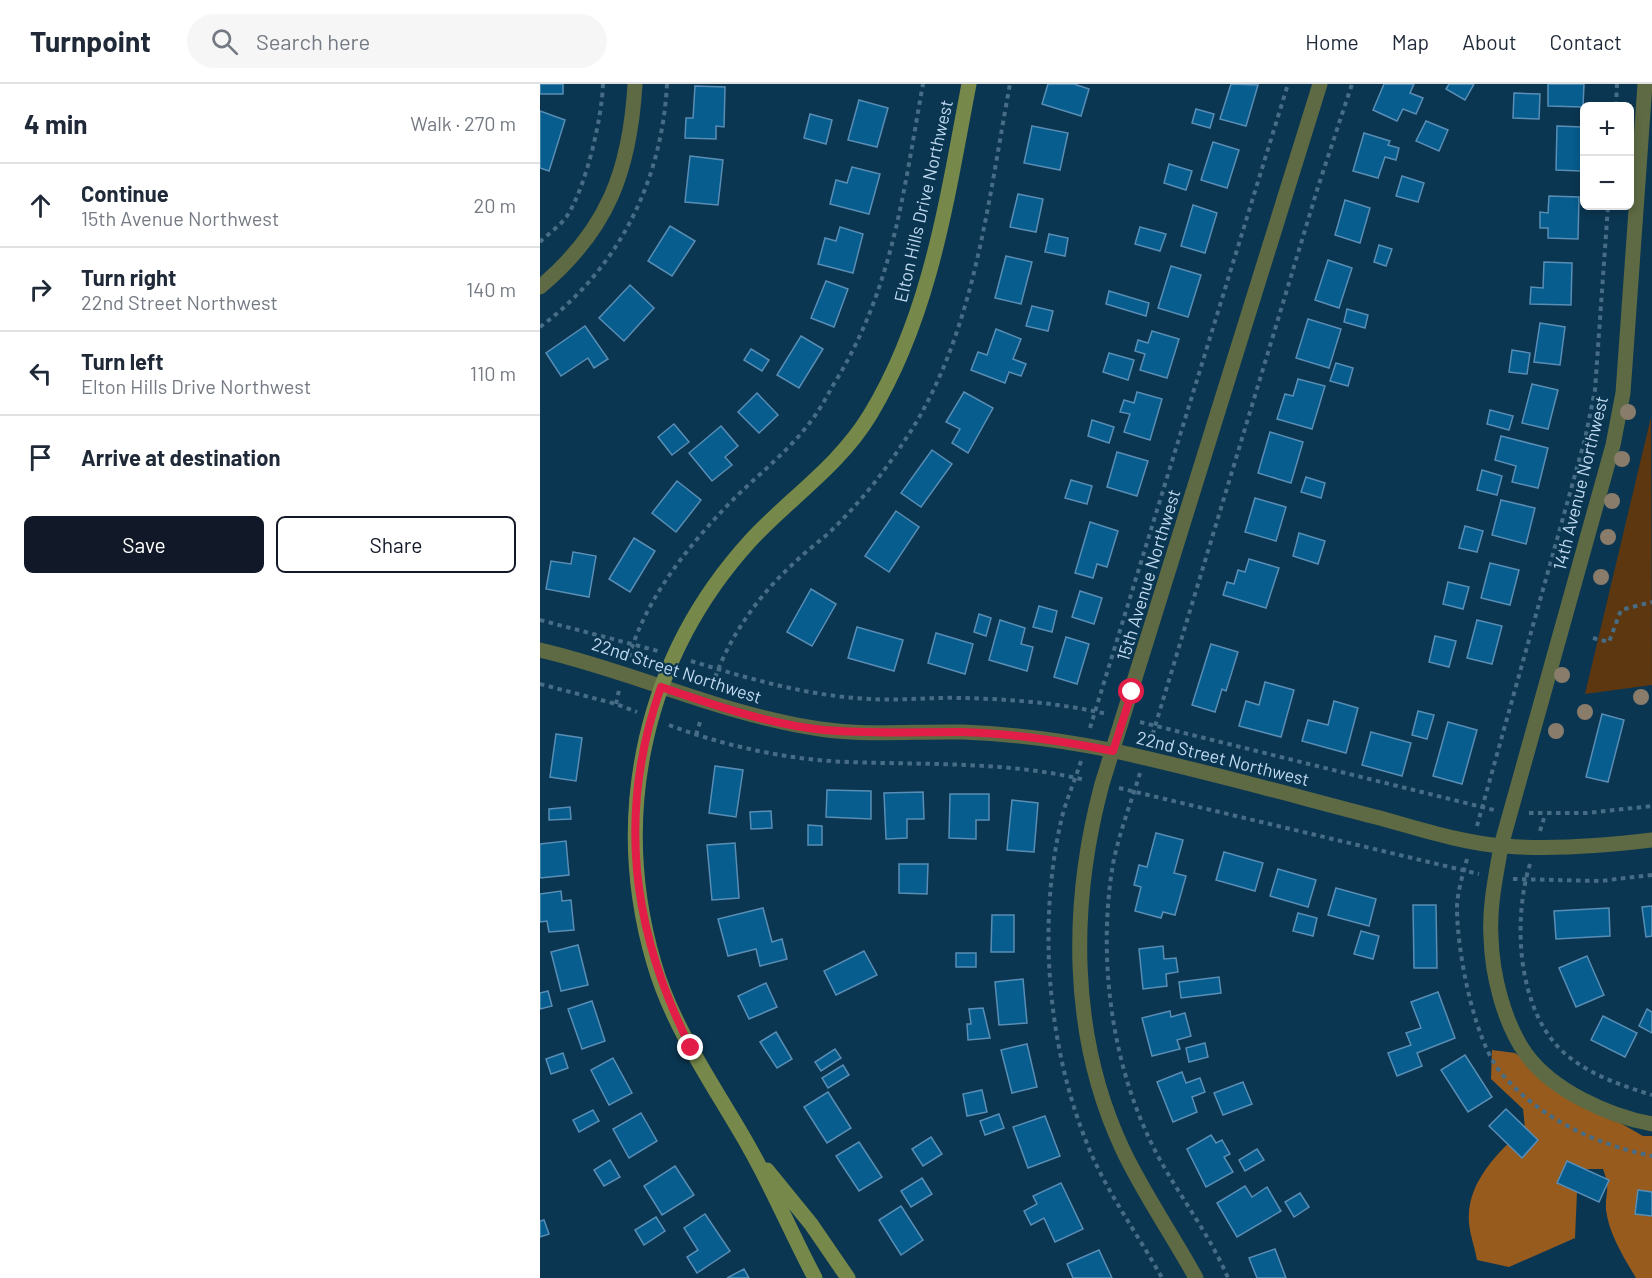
<!DOCTYPE html>
<html lang="en">
<head>
<meta charset="utf-8">
<style>
  body { margin:0; font-family:Barlow,sans-serif; background:#f6f6f7; color:#1f2937 }
  .controls { position:absolute; right:18px; top:18px; display:grid; overflow:hidden; border-radius:9px; box-shadow:0 3px 9px #0003 }
  .controls button { width:54px; height:54px; display:grid; place-items:center; padding:0; border:0; border-bottom:2px solid #e0e1e3; background:#fff; color:#1f2937; font:30px sans-serif }
  .stop { position:absolute; width:18px; height:18px; margin:-14px; border:4px solid #e11d48; border-radius:50%; background:#fff }
  .stop.end { background:#e11d48; border-color:#fff; box-shadow:0 2px 6px #0008 }
  .list { margin:0; padding:0; list-style:none }
  h2 { display:flex; justify-content:space-between; align-items:center; height:78px; margin:0; padding:0 24px; font-size:26px }
  h2 small { font-size:20px; font-weight:400; color:#747a83 }
  .list li { display:grid; grid-template-columns:39px 1fr auto; gap:18px; align-items:center; box-sizing:border-box; height:84px; padding:0 24px; border-top:2px solid #e0e1e3 }
  .list b { display:block; font-size:22px; white-space:nowrap }
  .list p { margin:0; font-size:20px; white-space:nowrap; color:#747a83 }
  .list em { font-size:20px; font-style:normal; color:#747a83 }
  .actions { display:flex; gap:12px; padding:18px 24px }
  .actions a { flex:1; padding:14px 0; border:2px solid #111827; border-radius:9px; text-align:center; font-size:21px; color:#111827 }
  .actions .main { background:#111827; color:#fff }
  .icon { flex:none; width:33px; height:33px; fill:none; stroke:currentColor; stroke-width:2; stroke-linecap:round; stroke-linejoin:round }
  .map { position:relative; flex:none; width:1112px; height:1194px; overflow:hidden }
  header { display:flex; align-items:center; gap:36px; box-sizing:border-box; height:84px; padding:0 30px; background:#fff; border-bottom:2px solid #e0e1e3 }
  header strong { font-size:28px }
  nav { display:flex; gap:33px; margin-inline-start:auto; font-size:21px }
  .search { width:420px; height:54px; background:#f6f6f7; display:flex; align-items:center; gap:15px; box-sizing:border-box; padding:0 21px; border-radius:33px; color:#747a83; font-size:22px }
  main { display:flex }
  aside { flex:1; background:#fff }
  .map>svg:first-child { display:block }
  .green { fill:#5d3710 }
  .forest { fill:#965b1d }
  .building { fill:#075d8d; stroke:#588db5; stroke-width:1.5 }
  .lines { fill:none; stroke-linecap:round; stroke-linejoin:round }
  .path { stroke:#476c86; stroke-width:4; stroke-dasharray:4.5 4.5; stroke-linecap:butt }
  .minor { stroke:#5e6a43; stroke-width:15 }
  .secondary { stroke:#77894a; stroke-width:15 }
  .tree { fill:#8a7c6b }
  .route { stroke:#e11d48; stroke-width:8 }
  .labels { text-anchor:middle; dominant-baseline:central; stroke-width:4.5; stroke-linejoin:round; paint-order:stroke }
  .street-label { font-size:18px; fill:#bfdaf0; stroke:#0b3651 }
</style>
</head>
<body>
<header>
<strong>Turnpoint</strong>
<div class="search"><svg class="icon" aria-label="search" viewBox="0 0 24 24"><circle cx="10" cy="10" r="6"/><path d="M15 15l6 6"/></svg>Search here</div>
<nav><a>Home</a><a>Map</a><a>About</a><a>Contact</a></nav>
</header>
<main>
<aside>
<h2>4 min<small>Walk · 270 m</small></h2>
<ul class="list">
<li><svg class="icon" aria-label="ahead" viewBox="0 0 24 24"><path d="M12 20V5M6 11l6-6 6 6"/></svg><div><b>Continue</b><p>15th Avenue Northwest</p></div><em>20 m</em></li>
<li><svg class="icon" aria-label="right" viewBox="0 0 24 24"><path d="M7 20v-9h11M14 6l5 5-5 5"/></svg><div><b>Turn right</b><p>22nd Street Northwest</p></div><em>140 m</em></li>
<li><svg class="icon" aria-label="left" viewBox="0 0 24 24"><path d="M17 20v-9H6M10 6l-5 5 5 5"/></svg><div><b>Turn left</b><p>Elton Hills Drive Northwest</p></div><em>110 m</em></li>
<li><svg class="icon" aria-label="arrive" viewBox="0 0 24 24"><path d="M6 21V4h12l-3 4 3 4H6"/></svg><div><b>Arrive at destination</b></div></li>
</ul>
<div class="actions"><a class="main">Save</a><a>Share</a></div>
</aside>
<div class="map">
<svg width="1112" height="1194" viewBox="0 0 1112 1194">
  <rect width="100%" height="100%" fill="#0b3651"/>
  <polygon class="green" points="1111,333 1112,601 1045,610"/>
  <path class="forest" d="M952,966l23,3 40,31 46,28 42,24h9v142h-16c-12,-20 -27,-44 -30,-68 -1,-19 5,-19 -3,-41h-25l-3,69 -66,29 -32,-7c-2,-12 -7,-25 -8,-37 -3,-40 28,-70 56,-95l-2,-19 -32,-30z"/>
  <g class="building">
    <rect x="0" y="0" width="23" height="10"/>
    <polygon points="508,0 534,0 549,5 541,32 502,20"/>
    <polygon points="691,0 718,1 706,42 680,35"/>
    <polygon points="844,0 874,0 870,9 883,14 876,30 863,25 857,37 833,26"/>
    <polygon points="909,0 934,0 925,16 906,5"/>
    <polygon points="1008,0 1044,0 1043,23 1008,22"/>
    <polygon points="155,2 185,3 184,43 176,42 176,55 145,54 146,34 153,34"/>
    <polygon points="974,9 1000,10 999,35 973,34"/>
    <polygon points="319,16 348,24 337,63 308,56"/>
    <polygon points="656,25 674,30 670,44 652,39"/>
    <polygon points="0,27 25,36 9,87 0,84"/>
    <polygon points="270,30 292,36 286,60 264,54"/>
    <polygon points="886,37 908,46 899,67 876,57"/>
    <polygon points="492,42 528,49 520,86 484,79"/>
    <polygon points="1017,42 1042,43 1041,87 1016,86"/>
    <polygon points="824,49 850,57 848,61 859,64 856,76 845,73 838,94 813,87"/>
    <polygon points="673,58 699,66 687,104 661,96"/>
    <polygon points="150,72 183,76 178,121 145,118"/>
    <polygon points="629,80 652,87 646,106 624,99"/>
    <polygon points="312,83 340,90 329,130 290,120 296,96 307,99"/>
    <polygon points="862,92 884,99 878,118 856,112"/>
    <polygon points="478,110 503,115 496,148 470,143"/>
    <polygon points="1009,112 1039,113 1038,155 1008,154 1008,144 1000,144 1000,128 1008,129"/>
    <polygon points="805,116 830,124 820,159 795,151"/>
    <polygon points="653,121 677,129 665,169 641,162"/>
    <polygon points="130,142 155,157 132,192 108,177"/>
    <polygon points="300,143 323,150 313,189 278,180 285,154 296,157"/>
    <polygon points="600,143 626,150 620,167 595,160"/>
    <polygon points="509,150 528,154 525,172 505,168"/>
    <polygon points="839,161 852,165 846,182 834,178"/>
    <polygon points="466,172 492,178 481,220 455,214"/>
    <polygon points="788,176 812,184 799,224 775,216"/>
    <polygon points="1004,178 1032,179 1031,221 990,220 991,203 1003,204"/>
    <polygon points="631,182 661,191 648,233 618,224"/>
    <polygon points="286,197 308,205 294,243 271,234"/>
    <polygon points="90,201 114,224 84,257 59,234"/>
    <polygon points="569,207 609,219 606,232 566,220"/>
    <polygon points="492,222 513,227 508,247 486,242"/>
    <polygon points="807,225 828,231 825,244 804,238"/>
    <polygon points="768,235 801,245 789,284 756,274"/>
    <polygon points="1000,239 1025,243 1020,281 994,278"/>
    <polygon points="45,242 68,275 54,284 48,274 21,292 6,269"/>
    <polygon points="456,245 481,255 473,275 486,280 481,292 469,288 465,299 431,286 438,268 447,271"/>
    <polygon points="612,247 639,255 627,294 600,286 605,270 595,267 598,256 608,259"/>
    <polygon points="261,252 283,265 259,304 237,291"/>
    <polygon points="211,265 229,276 222,287 204,276"/>
    <polygon points="972,266 990,269 987,290 969,288"/>
    <polygon points="569,269 594,276 588,296 563,288"/>
    <polygon points="796,279 813,284 808,302 790,297"/>
    <polygon points="758,295 785,302 772,345 737,335 745,310 753,312"/>
    <polygon points="992,300 1018,306 1008,345 982,339"/>
    <polygon points="424,308 453,324 428,369 412,359 420,345 406,338"/>
    <polygon points="597,308 622,315 610,356 584,348 590,330 580,328 584,316 594,319"/>
    <polygon points="217,309 238,331 219,349 198,328"/>
    <polygon points="950,326 973,332 969,346 947,340"/>
    <polygon points="552,336 574,343 569,359 548,352"/>
    <polygon points="134,340 149,358 132,371 118,353"/>
    <polygon points="181,342 198,362 185,373 192,381 172,397 149,369"/>
    <polygon points="730,348 763,358 751,399 718,389"/>
    <polygon points="961,352 1008,364 998,404 972,398 976,382 955,376"/>
    <polygon points="392,366 412,380 381,423 361,409"/>
    <polygon points="577,368 608,377 597,412 567,403"/>
    <polygon points="942,386 962,392 957,411 937,406"/>
    <polygon points="766,393 785,399 781,414 761,408"/>
    <polygon points="531,396 552,402 547,420 525,414"/>
    <polygon points="137,397 161,416 136,448 112,429"/>
    <polygon points="715,414 746,423 736,457 705,448"/>
    <polygon points="961,416 995,424 986,460 952,451"/>
    <polygon points="356,427 379,443 349,488 325,472"/>
    <polygon points="550,438 578,447 567,483 557,480 553,494 535,489"/>
    <polygon points="925,442 943,447 937,468 919,464"/>
    <polygon points="759,449 785,457 778,480 753,472"/>
    <polygon points="94,454 115,467 90,508 69,495"/>
    <polygon points="33,468 56,472 49,513 6,505 11,477 31,480"/>
    <polygon points="709,475 739,484 726,524 683,511 687,498 694,500 698,486 705,488"/>
    <polygon points="950,479 979,486 970,521 941,514"/>
    <polygon points="908,498 929,503 923,525 903,520"/>
    <polygon points="271,505 296,520 272,562 247,548"/>
    <polygon points="540,507 562,514 554,540 532,533"/>
    <polygon points="499,522 517,527 512,548 493,543"/>
    <polygon points="439,530 451,534 446,552 434,548"/>
    <polygon points="460,536 485,544 481,560 493,563 487,587 449,576"/>
    <polygon points="937,536 962,542 952,580 927,574"/>
    <polygon points="317,543 363,556 354,587 308,574"/>
    <polygon points="396,549 433,560 425,590 388,579"/>
    <polygon points="895,552 916,557 909,583 889,578"/>
    <polygon points="526,553 549,560 537,600 514,593"/>
    <polygon points="671,560 698,568 686,607 682,605 675,628 652,621"/>
    <polygon points="725,598 754,606 741,653 699,642 706,617 719,621"/>
    <polygon points="794,617 818,624 806,669 762,657 768,636 788,641"/>
    <polygon points="878,627 894,631 887,655 872,651"/>
    <polygon points="1062,630 1084,636 1068,698 1046,693"/>
    <polygon points="908,638 937,646 922,700 893,692"/>
    <polygon points="831,648 871,659 862,692 822,681"/>
    <polygon points="16,650 42,654 36,697 10,693"/>
    <polygon points="175,682 203,686 196,733 169,729"/>
    <polygon points="287,706 331,707 331,735 286,733"/>
    <polygon points="383,708 384,735 367,735 367,754 346,755 344,709"/>
    <polygon points="410,710 449,710 449,736 436,736 436,755 409,754"/>
    <polygon points="472,716 498,719 494,768 467,766"/>
    <polygon points="30,723 31,735 9,736 9,725"/>
    <polygon points="231,727 232,744 211,745 210,728"/>
    <polygon points="268,741 282,742 282,761 268,761"/>
    <polygon points="616,749 643,756 634,789 646,792 635,831 623,828 621,834 595,827 601,803 594,801 599,781 607,783"/>
    <polygon points="26,757 29,791 0,794 0,760"/>
    <polygon points="195,759 199,814 172,816 167,761"/>
    <polygon points="684,768 723,779 715,807 676,796"/>
    <polygon points="359,780 388,780 387,810 359,809"/>
    <polygon points="738,785 776,796 768,823 730,812"/>
    <polygon points="796,804 836,815 829,842 788,831"/>
    <polygon points="21,807 22,817 31,816 34,846 9,848 7,837 0,838 0,810"/>
    <polygon points="873,821 896,821 897,884 874,884"/>
    <polygon points="1112,822 1112,852 1106,853 1102,823"/>
    <polygon points="223,824 232,858 242,855 247,875 220,882 216,865 188,872 178,835"/>
    <polygon points="1069,824 1070,852 1016,855 1014,827"/>
    <polygon points="758,829 777,834 773,852 753,847"/>
    <polygon points="452,831 474,831 474,868 451,868"/>
    <polygon points="821,847 839,852 833,875 814,870"/>
    <polygon points="38,861 48,901 21,907 11,868"/>
    <polygon points="623,862 624,875 636,874 638,888 626,890 627,902 603,905 599,865"/>
    <polygon points="324,867 337,891 296,911 284,887"/>
    <rect x="416" y="869" width="20" height="14"/>
    <polygon points="1047,872 1064,911 1036,923 1019,884"/>
    <polygon points="679,893 681,909 641,914 639,898"/>
    <polygon points="483,895 487,939 459,941 455,898"/>
    <polygon points="226,899 237,923 209,935 198,912"/>
    <polygon points="8,907 12,922 0,925 0,909"/>
    <polygon points="898,908 915,954 877,969 882,982 857,992 848,969 871,961 866,949 881,944 871,918"/>
    <polygon points="52,917 65,957 42,965 28,925"/>
    <polygon points="443,924 450,954 428,956 427,940 431,940 429,925"/>
    <polygon points="1107,925 1112,928 1112,949 1099,942"/>
    <polygon points="630,927 631,933 645,929 651,952 637,956 640,965 612,972 602,934"/>
    <polygon points="1063,932 1097,949 1085,973 1051,956"/>
    <polygon points="236,948 252,975 237,984 220,958"/>
    <polygon points="665,959 668,973 649,978 646,964"/>
    <polygon points="487,960 497,1003 472,1009 461,966"/>
    <polygon points="295,965 301,974 281,987 275,978"/>
    <polygon points="23,969 28,984 11,990 6,975"/>
    <polygon points="925,971 952,1013 928,1028 901,986"/>
    <polygon points="73,974 92,1009 69,1021 51,986"/>
    <polygon points="303,981 309,991 288,1004 282,994"/>
    <polygon points="642,988 646,999 660,994 665,1008 652,1013 657,1028 633,1038 617,998"/>
    <polygon points="703,998 712,1020 683,1031 674,1009"/>
    <polygon points="442,1006 447,1028 427,1032 423,1010"/>
    <polygon points="288,1008 311,1044 287,1059 264,1023"/>
    <polygon points="966,1025 998,1056 982,1074 949,1042"/>
    <polygon points="53,1026 59,1037 39,1048 33,1036"/>
    <polygon points="101,1029 117,1057 89,1074 73,1045"/>
    <polygon points="459,1030 464,1044 445,1051 440,1037"/>
    <polygon points="505,1032 520,1072 488,1084 473,1043"/>
    <polygon points="671,1051 676,1059 682,1056 690,1070 684,1073 693,1088 666,1103 647,1065"/>
    <polygon points="391,1053 402,1070 383,1082 372,1065"/>
    <polygon points="319,1058 342,1093 319,1107 296,1072"/>
    <polygon points="717,1065 724,1076 705,1087 699,1076"/>
    <polygon points="70,1076 80,1093 64,1102 54,1086"/>
    <polygon points="1027,1077 1069,1096 1059,1118 1017,1099"/>
    <polygon points="135,1082 154,1111 122,1131 104,1102"/>
    <polygon points="382,1094 392,1110 371,1123 361,1107"/>
    <polygon points="521,1099 543,1145 515,1158 504,1134 491,1141 484,1127 497,1120 493,1112"/>
    <polygon points="705,1102 712,1113 727,1103 741,1127 697,1153 677,1119"/>
    <polygon points="1098,1106 1112,1108 1112,1132 1095,1130"/>
    <polygon points="760,1109 769,1123 754,1133 745,1118"/>
    <polygon points="361,1122 383,1156 361,1171 339,1136"/>
    <polygon points="165,1130 190,1167 157,1189 147,1173 158,1166 144,1144"/>
    <polygon points="116,1133 125,1147 104,1161 95,1146"/>
    <polygon points="4,1136 9,1150 0,1153 0,1137"/>
    <polygon points="735,1165 746,1194 717,1194 709,1174"/>
    <polygon points="559,1166 572,1194 533,1194 527,1180"/>
    <polygon points="204,1185 209,1194 187,1194"/>
  </g>
  <g class="lines">
    <g class="path">
      <polyline points="1076,22 1077,0"/>
      <path d="M0,158c8,-8 21,-17 27,-26 19,-29 35,-98 36,-132"/>
      <path d="M0,243c79,-59 122,-146 127,-243"/>
      <polyline points="0,536 118,567"/>
      <polyline points="1053,554 1069,558 1081,526 1112,518"/>
      <path d="M89,573c16,-56 56,-107 95,-148 27,-29 59,-52 84,-84 9,-11 17,-25 24,-38 61,-97 71,-193 91,-303"/>
      <path d="M151,577c59,18 117,35 179,38 30,2 61,-2 91,-1 48,1 99,5 146,16"/>
      <polyline points="0,600 76,620 97,628"/>
      <path d="M172,602c16,-48 45,-89 82,-123 13,-13 28,-23 41,-36 24,-24 47,-52 66,-81 73,-105 86,-240 109,-362"/>
      <polyline points="76,620 79,606"/>
      <polyline points="600,638 954,726"/>
      <path d="M129,641c55,21 120,35 179,37 79,3 159,-1 237,18"/>
      <polyline points="550,644 748,0"/>
      <polyline points="156,651 161,635"/>
      <polyline points="610,659 778,103 812,0"/>
      <path d="M541,677c-6,19 -14,37 -19,56 -26,109 -14,241 32,343 19,41 46,78 68,118"/>
      <path d="M600,689c-9,30 -21,60 -27,91 -15,89 -3,190 35,272 22,49 59,92 80,142"/>
      <polyline points="579,704 939,790"/>
      <polyline points="989,729 1047,729 1112,722"/>
      <polyline points="937,742 1045,355 1055,306 1068,122"/>
      <polyline points="1000,747 1005,731"/>
      <path d="M927,775c-4,15 -10,34 -10,49 0,43 17,134 45,166 37,44 95,71 150,82"/>
      <path d="M990,780c-18,58 -13,152 39,193 24,19 54,29 83,38"/>
      <polyline points="973,795 1060,797 1112,791"/>
    </g>
    <g class="minor">
      <path d="M1105,0l-22,309 -10,52 -112,401c-5,30 -12,60 -10,91 1,38 13,86 35,117 27,37 83,62 126,70"/>
      <path d="M0,203c68,-57 90,-117 95,-203"/>
      <path d="M0,566c95,22 183,65 280,79 48,7 95,2 143,3 49,2 98,8 147,18 89,19 177,44 266,67 41,11 85,26 128,29 50,4 99,0 148,-6"/>
      <path d="M656,1194c-24,-44 -53,-85 -74,-130 -53,-114 -52,-245 -20,-364l218,-700"/>
    </g>
    <g class="secondary">
      <polyline points="227,1086 271,1140 308,1194"/>
      <path d="M275,1194c-23,-43 -42,-89 -66,-131 -34,-60 -76,-118 -95,-184 -44,-150 -9,-307 97,-423 40,-43 88,-74 119,-125 61,-101 77,-217 99,-331"/>
    </g>
  </g>
  <g class="tree">
    <circle cx="1088" cy="328" r="8"/>
    <circle cx="1082" cy="375" r="8"/>
    <circle cx="1072" cy="417" r="8"/>
    <circle cx="1068" cy="453" r="8"/>
    <circle cx="1061" cy="493" r="8"/>
    <circle cx="1022" cy="591" r="8"/>
    <circle cx="1101" cy="613" r="8"/>
    <circle cx="1045" cy="628" r="8"/>
    <circle cx="1016" cy="647" r="8"/>
  </g>
  <g class="lines">
    <path class="route" d="M151,964c-60,-118 -74,-236 -30,-361 53,18 107,37 163,43 45,4 90,2 136,2 51,1 103,9 153,19l19,-59"/>
  </g>
  <g class="labels">
    <g class="street-label">
      <text transform="translate(383 117) rotate(-77)">Elton Hills Drive Northwest</text>
      <text transform="translate(1040 399) rotate(-76)">14th Avenue Northwest</text>
      <text transform="translate(608 491) rotate(-73)">15th Avenue Northwest</text>
      <text transform="translate(137 586) rotate(18)">22nd Street Northwest</text>
      <text transform="translate(683 674) rotate(14)">22nd Street Northwest</text>
    </g>
  </g>
</svg>
<div class="controls">
<button>+</button>
<button>−</button>
</div>
<div class="stop" style="left:592px;top:608px"></div>
<div class="stop end" style="left:151px;top:964px"></div>
</div>
</main>
</body>
</html>
